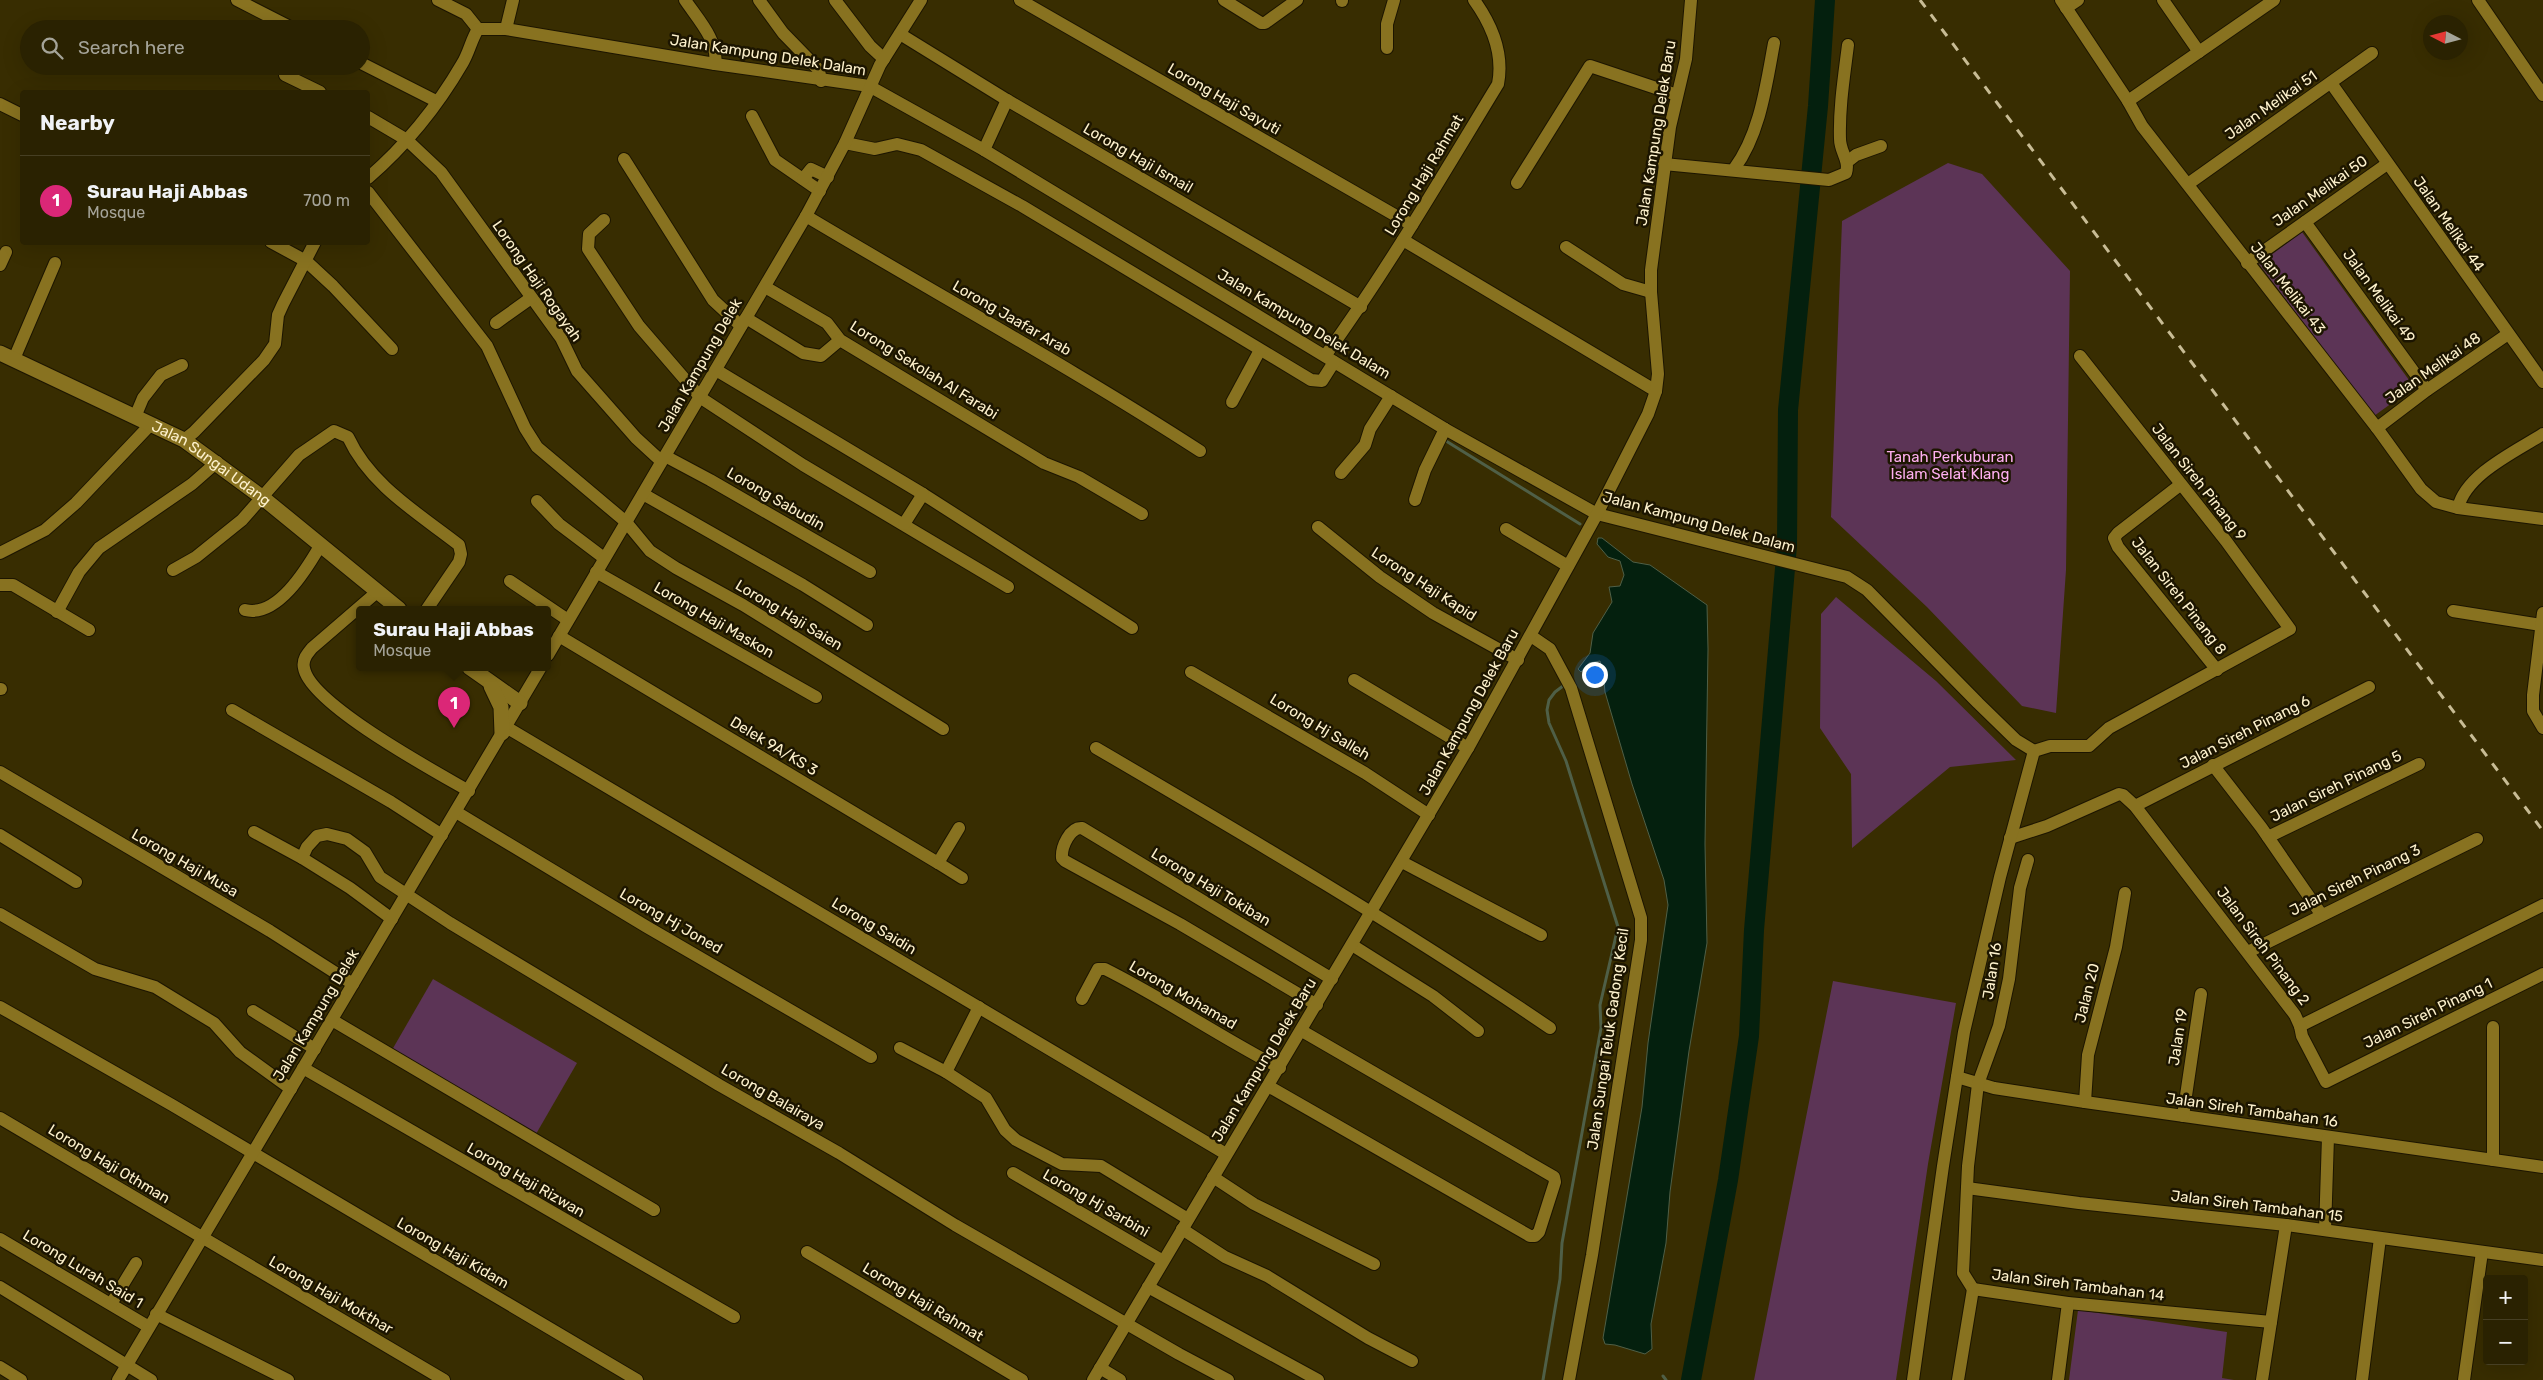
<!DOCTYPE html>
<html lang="en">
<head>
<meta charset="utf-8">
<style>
  body { margin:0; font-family:Rubik,sans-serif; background:#362f10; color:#f1f3f6 }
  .controls { position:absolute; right:15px; bottom:15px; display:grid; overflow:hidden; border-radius:5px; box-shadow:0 5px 20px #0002 }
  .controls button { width:45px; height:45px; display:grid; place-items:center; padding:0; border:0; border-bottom:1px solid #463f23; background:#2a2201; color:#f1f3f6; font:25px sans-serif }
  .compass { position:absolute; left:2423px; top:15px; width:45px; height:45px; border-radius:50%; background:#2a2201; box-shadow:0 5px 20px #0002; rotate:276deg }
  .you { position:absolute; left:1594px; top:674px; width:18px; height:18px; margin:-12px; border:4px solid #fff; border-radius:50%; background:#1a73e8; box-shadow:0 0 0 8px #1a73e833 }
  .badge { display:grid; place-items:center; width:32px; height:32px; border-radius:50%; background:#db2777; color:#fff; font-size:16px; font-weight:700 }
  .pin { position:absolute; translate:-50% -41px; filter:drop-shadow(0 1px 2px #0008) }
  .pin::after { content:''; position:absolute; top:26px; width:18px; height:15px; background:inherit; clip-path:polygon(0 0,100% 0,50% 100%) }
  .popup { position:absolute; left:356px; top:606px; width:195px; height:65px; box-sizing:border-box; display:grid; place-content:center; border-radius:5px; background:#2a2201; filter:drop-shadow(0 1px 4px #0005); font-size:16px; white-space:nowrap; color:#a5a499 }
  .popup b { font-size:19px; color:#f1f3f6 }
  .popup::after { content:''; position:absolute; left:50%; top:100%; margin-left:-10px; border:10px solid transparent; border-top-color:#2a2201 }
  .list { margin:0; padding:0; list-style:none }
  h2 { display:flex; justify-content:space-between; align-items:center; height:65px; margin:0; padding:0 20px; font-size:21px }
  h2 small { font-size:16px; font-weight:400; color:#a5a499 }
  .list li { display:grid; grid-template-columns:32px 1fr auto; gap:15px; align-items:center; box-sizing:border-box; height:90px; padding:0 20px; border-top:1px solid #463f23 }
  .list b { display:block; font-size:19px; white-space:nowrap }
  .list p { margin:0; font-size:16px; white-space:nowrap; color:#a5a499 }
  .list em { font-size:16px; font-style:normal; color:#a5a499 }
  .icon { flex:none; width:28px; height:28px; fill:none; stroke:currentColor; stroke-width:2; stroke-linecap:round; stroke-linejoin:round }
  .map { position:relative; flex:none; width:2543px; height:1380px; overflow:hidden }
  .search { position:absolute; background:#2a2201; box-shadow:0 5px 20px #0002; left:20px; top:20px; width:350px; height:55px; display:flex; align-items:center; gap:12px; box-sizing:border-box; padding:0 18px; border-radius:28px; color:#a5a499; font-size:19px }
  .panel { position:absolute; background:#2a2201; box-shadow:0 5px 20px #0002; left:20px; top:90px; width:350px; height:155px; border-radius:5px }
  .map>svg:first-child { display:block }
  .green { fill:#5c3456 }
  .water { fill:#04200e; stroke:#4f5f47 }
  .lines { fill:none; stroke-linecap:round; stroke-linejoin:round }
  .stream { stroke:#4f5f47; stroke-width:3 }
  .river { stroke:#04200e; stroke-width:20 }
  .street-casing { stroke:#1c1500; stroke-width:14 }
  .secondary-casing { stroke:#1c1500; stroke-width:17 }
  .street { stroke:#887220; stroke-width:12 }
  .secondary { stroke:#887220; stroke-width:15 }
  .rail { stroke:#c8bc95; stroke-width:3; stroke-dasharray:9 9; stroke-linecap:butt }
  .labels { text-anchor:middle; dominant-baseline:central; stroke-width:5; stroke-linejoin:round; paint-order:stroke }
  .street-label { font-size:15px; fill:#fdf1cc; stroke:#1c1500 }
  .park-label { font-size:15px; fill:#feaff0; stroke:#1c1500 }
</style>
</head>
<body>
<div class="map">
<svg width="2543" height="1380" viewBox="0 0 2543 1380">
  <rect width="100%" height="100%" fill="#382d01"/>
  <g class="green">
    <polygon points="1948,163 1982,174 2070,271 2066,570 2056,713 2022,706 1927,607 1831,517 1842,221"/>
    <polygon points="2302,232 2414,387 2374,416 2259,264"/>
    <polygon points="1836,597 1936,681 2016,760 1950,767 1852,848 1851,774 1820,728 1821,614"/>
    <polygon points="433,979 577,1063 536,1134 392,1050"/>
    <polygon points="1833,981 1956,1003 1928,1164 1896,1380 1754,1380"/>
    <polygon points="2078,1310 2227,1332 2222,1378 2234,1380 2069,1380"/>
  </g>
  <polygon class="water" points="1598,538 1602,538 1633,562 1650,565 1707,605 1708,649 1705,844 1707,943 1689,1051 1670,1192 1666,1243 1651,1324 1652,1349 1645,1354 1615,1345 1605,1344 1603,1338 1642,1107 1648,1043 1668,905 1664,880 1632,784 1605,692 1603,671 1600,661 1589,663 1581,672 1578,669 1590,653 1593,633 1612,602 1609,587 1620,586 1624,575 1620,561 1608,557 1597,544"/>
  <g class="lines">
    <g class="stream">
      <polyline points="1446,441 1580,524"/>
      <polyline points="1663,1376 1666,1380"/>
      <polyline points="1543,1380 1560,1279 1562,1243 1601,1028 1600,1005 1618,927 1566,761 1549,723 1547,710 1549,700 1555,692 1563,686"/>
    </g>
    <polyline class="river" points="1691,1380 1728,1180 1749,1036 1754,930 1787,545 1788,410 1818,106 1825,0"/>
    <g class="street-casing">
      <g id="street">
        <polyline points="237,0 294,29"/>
        <polyline points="438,0 466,14 478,29"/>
        <path d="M685,0c12,18 34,41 30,64"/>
        <polyline points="759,0 783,33 819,70 821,81"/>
        <polyline points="835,0 870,46 884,59"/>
        <polyline points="1020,0 1412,225"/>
        <polyline points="1224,0 1261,23 1265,23 1297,0"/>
        <polyline points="2061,0 2128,101 2142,126 2377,428 2421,489 2436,502 2458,508 2543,519"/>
        <polyline points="2163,0 2199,52"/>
        <polyline points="2478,0 2543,95"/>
        <polyline points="1342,1 1342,0"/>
        <polyline points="2066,8 2078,0"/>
        <polyline points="478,29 506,29 715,64 869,86 984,150 1445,429 1597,514 1847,577 1867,590 1978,703 2016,740 2034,751"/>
        <polyline points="506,29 513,0"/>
        <polyline points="900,34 1007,100 1361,307"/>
        <polyline points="1387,48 1387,24 1394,0"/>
        <polyline points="361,63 436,101"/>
        <polyline points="285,75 320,92"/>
        <polyline points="2331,83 2543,382"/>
        <polyline points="2128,101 2274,0"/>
        <polyline points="0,104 22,115"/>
        <polyline points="752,116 775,160 820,191"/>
        <polyline points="368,117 407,140 441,172 561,338 577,371 636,438 661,461"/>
        <polyline points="845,143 875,149 897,144 921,150 1022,206 1311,380 1322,381 1334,362"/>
        <polyline points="984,150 1007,100"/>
        <polyline points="624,159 713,300 741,326"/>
        <polyline points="1847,162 1856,155 1881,146"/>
        <path d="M1664,164l165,16 17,-7c4,-13 -6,-21 -6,-34 -1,-31 4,-62 8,-94"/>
        <path d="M1734,169c26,-35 32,-83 40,-126"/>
        <path d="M368,178c37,-32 69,-71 94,-114 7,-11 9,-24 16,-35"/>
        <polyline points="803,179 811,169 828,177"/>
        <polyline points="1517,183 1590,66 1677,95"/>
        <polyline points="2188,184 2372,53"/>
        <polyline points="368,192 487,346 525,428 537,447 626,522 650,551 676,568 743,605 943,729"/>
        <path d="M806,216c132,79 266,152 394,235"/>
        <polyline points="604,220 589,234 588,249 639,326 701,398 803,465 1008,587"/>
        <polyline points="2305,222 2427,390"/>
        <polyline points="1403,240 1656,391"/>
        <polyline points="271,242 306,261 333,286 392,349"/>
        <polyline points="1566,247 1623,284 1651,292"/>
        <polyline points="2247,263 2387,164"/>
        <polyline points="0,265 6,252"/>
        <polyline points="765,287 827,323 840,340 1044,463 1079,477 1142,514"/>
        <polyline points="746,318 803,353 821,356 840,340"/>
        <polyline points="496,323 531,298"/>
        <path d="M1325,356c63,-87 117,-180 173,-272 6,-31 -6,-59 -24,-84"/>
        <polyline points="14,359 55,263"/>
        <polyline points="716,370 923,494 1132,628"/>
        <polyline points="1232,402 1260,350"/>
        <polyline points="135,417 143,398 161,375 182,365"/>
        <polyline points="2377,428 2427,390 2508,334"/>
        <polyline points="184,440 194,432 264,360 275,344 278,315 283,304 315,242"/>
        <polyline points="665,456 710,480 870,572"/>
        <polyline points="1341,473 1365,445 1370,429 1391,396"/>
        <polyline points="2180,485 2118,533 2114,538 2118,547 2217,670"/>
        <polyline points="643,494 803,585 867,625"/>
        <polyline points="1415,500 1425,470 1445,429"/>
        <polyline points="537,501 559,524 604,558"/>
        <path d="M2458,508c8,-34 57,-56 85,-74"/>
        <polyline points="904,524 923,494"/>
        <polyline points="1318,527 1380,577 1433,613 1518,660"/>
        <polyline points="1506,529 1568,566"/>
        <polyline points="0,553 45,530 76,503 151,424"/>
        <path d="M173,570l23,-13 46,-37 57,-65 35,-24 14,6c22,48 70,76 111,108l2,9 -2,8 -32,47"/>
        <polyline points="596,572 816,697"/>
        <polyline points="510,581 568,620"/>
        <polyline points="0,585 13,585 89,630"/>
        <path d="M377,592l-65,56c-5,6 -10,12 -8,20 6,36 132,104 165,123"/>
        <path d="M245,610c32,8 61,-40 75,-64"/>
        <polyline points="2453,611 2541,625"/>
        <polyline points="57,612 79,572 99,548 192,484 217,462"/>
        <polyline points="2543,613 2533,695 2533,711 2543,728"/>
        <polyline points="559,636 938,863 959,828"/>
        <polyline points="1531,636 1550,649 1571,688 1641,918 1641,940 1592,1255 1569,1380"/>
        <polyline points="548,655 806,216 845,143 880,65 921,0"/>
        <polyline points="1191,672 1365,773 1429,815"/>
        <polyline points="1354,680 1468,748"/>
        <polyline points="0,689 1,689"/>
        <polyline points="232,710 391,802 442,835"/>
        <polyline points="506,727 1226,1154"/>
        <path d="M1096,748c154,90 307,180 454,280"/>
        <polyline points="2034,751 2050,746 2089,746 2109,728 2290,629 2226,541 2080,356"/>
        <polyline points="2213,765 2261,827 2321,914"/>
        <polyline points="0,772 270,931 353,984"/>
        <polyline points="2135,806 2369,687"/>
        <polyline points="456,812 647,927 871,1057"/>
        <polyline points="254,832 302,858"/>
        <polyline points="0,835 76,882"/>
        <polyline points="2268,837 2419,764"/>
        <polyline points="2010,838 2047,826 2119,794 2123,795 2135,806 2295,1015 2300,1026 2543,905"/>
        <polyline points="1402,862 1541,935"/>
        <polyline points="938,863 962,878"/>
        <polyline points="0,914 95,969 155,987 214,1023 240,1052 291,1089"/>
        <polyline points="392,919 350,888 302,858 307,847 317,836 327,834 347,839 365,852 380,877 450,923 719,1085 839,1153 955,1225 1179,1354 1228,1380"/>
        <polyline points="1352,945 1433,996 1478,1031"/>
        <polyline points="2248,952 2477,839"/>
        <path d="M1082,999l16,-30h7c60,30 115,68 175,99"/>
        <path d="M1317,1005l-137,-81 -115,-63 -3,-3c-1,-11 8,-31 20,-30l250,151"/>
        <polyline points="0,1007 172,1105 637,1380"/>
        <polyline points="253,1011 315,1049"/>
        <polyline points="332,1020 654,1210"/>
        <polyline points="2300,1026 2302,1036 2326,1082 2543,974"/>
        <polyline points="900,1048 946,1072 986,1098 1005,1130 1016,1140 1062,1164 1101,1166 1188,1219"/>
        <polyline points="303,1068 734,1317"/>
        <polyline points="946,1072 979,1007"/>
        <polyline points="1957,1077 1994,1088 2085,1102 2543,1167"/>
        <polyline points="1268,1086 1530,1236 1535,1236 1539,1232 1555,1182 1554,1177 1302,1031"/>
        <polyline points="2085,1102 2088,1055 2116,947 2125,893"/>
        <polyline points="2183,1116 2201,994"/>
        <polyline points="0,1118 444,1380"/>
        <polyline points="2493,1160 2493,1027"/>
        <polyline points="1013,1173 1163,1261"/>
        <polyline points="1213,1177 1254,1204 1374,1264"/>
        <polyline points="1967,1188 2079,1203 2286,1225 2543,1260"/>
        <polyline points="1182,1229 1225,1257 1267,1276 1368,1338 1412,1361"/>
        <polyline points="2325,1230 2328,1137"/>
        <polyline points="0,1239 149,1327"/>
        <polyline points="807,1252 1022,1380"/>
        <polyline points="0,1287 151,1380"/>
        <polyline points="1148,1287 1318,1380"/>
        <polyline points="1973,1289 1963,1273 1968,1166 1975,1109 1978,1084 1999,1026 2009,979 2020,888 2028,860"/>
        <polyline points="1973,1289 2068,1303 2271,1322"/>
        <polyline points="111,1304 136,1263"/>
        <polyline points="156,1314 288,1380"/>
        <polyline points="0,1367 21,1380"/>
        <polyline points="1100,1368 1120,1380"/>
        <polyline points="118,1380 541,667"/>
        <polyline points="1093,1380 1468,748 1597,514 1648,414 1656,391 1658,374 1651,292 1651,270 1670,127 1686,59 1691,0"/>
        <polyline points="1913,1380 1943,1166 1964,1032 2000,877 2034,751"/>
        <polyline points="1958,1380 1973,1289"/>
        <polyline points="2058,1380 2068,1303"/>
        <polyline points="2262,1380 2286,1225"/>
        <polyline points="2362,1380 2380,1238"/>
        <polyline points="2464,1380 2482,1252"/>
      </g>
    </g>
    <g class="secondary-casing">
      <g id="secondary">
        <path id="s1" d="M0,353l184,87 79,58 136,111"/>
        <polyline points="469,667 520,703"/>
        <polyline points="491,686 501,707 502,733"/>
      </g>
    </g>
    <use href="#street" class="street"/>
    <use href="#secondary" class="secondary"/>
    <polyline class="rail" points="1920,0 2543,831"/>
  </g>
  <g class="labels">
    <g class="street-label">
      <text transform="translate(768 55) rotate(9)">Jalan Kampung Delek Dalam</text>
      <text transform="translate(1224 99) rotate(30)">Lorong Haji Sayuti</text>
      <text transform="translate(2271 105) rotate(-35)">Jalan Melikai 51</text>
      <text transform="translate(1656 133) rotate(-81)">Jalan Kampung Delek Baru</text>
      <text transform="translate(1138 158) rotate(30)">Lorong Haji Ismail</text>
      <text transform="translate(1424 175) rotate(-59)">Lorong Haji Rahmat</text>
      <text transform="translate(2320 191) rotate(-35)">Jalan Melikai 50</text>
      <text transform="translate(2449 224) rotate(55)">Jalan Melikai 44</text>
      <text transform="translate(537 281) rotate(55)">Lorong Haji Rogayah</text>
      <text transform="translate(2288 288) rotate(52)">Jalan Melikai 43</text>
      <text transform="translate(2379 296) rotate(54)">Jalan Melikai 49</text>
      <text transform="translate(1012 318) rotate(30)">Lorong Jaafar Arab</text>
      <text transform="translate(1304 324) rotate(31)">Jalan Kampung Delek Dalam</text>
      <text transform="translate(700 365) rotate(-60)">Jalan Kampung Delek</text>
      <text transform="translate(2433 368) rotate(-35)">Jalan Melikai 48</text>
      <text transform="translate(924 370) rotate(32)">Lorong Sekolah Al Farabi</text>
      <text stroke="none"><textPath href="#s1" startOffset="239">Jalan Sungai Udang</textPath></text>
      <text transform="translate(2199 482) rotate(52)">Jalan Sireh Pinang 9</text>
      <text transform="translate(776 499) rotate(30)">Lorong Sabudin</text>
      <text transform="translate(1699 522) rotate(15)">Jalan Kampung Delek Dalam</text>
      <text transform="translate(1424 584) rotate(33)">Lorong Haji Kapid</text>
      <text transform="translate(2179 596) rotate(52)">Jalan Sireh Pinang 8</text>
      <text transform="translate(789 615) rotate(31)">Lorong Haji Saien</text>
      <text transform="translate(714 620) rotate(30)">Lorong Haji Maskon</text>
      <text transform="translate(1469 712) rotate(-61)">Jalan Kampung Delek Baru</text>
      <text transform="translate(1320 727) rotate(31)">Lorong Hj Salleh</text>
      <text transform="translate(2245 732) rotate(-27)">Jalan Sireh Pinang 6</text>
      <text transform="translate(774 746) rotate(31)">Delek 9A/KS 3</text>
      <text transform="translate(2336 786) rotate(-26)">Jalan Sireh Pinang 5</text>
      <text transform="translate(185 863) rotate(30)">Lorong Haji Musa</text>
      <text transform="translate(2355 880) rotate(-26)">Jalan Sireh Pinang 3</text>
      <text transform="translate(1211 887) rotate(31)">Lorong Haji Tokiban</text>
      <text transform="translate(671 921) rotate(30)">Lorong Hj Joned</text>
      <text transform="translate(874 926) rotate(31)">Lorong Saidin</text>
      <text transform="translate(2263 946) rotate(53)">Jalan Sireh Pinang 2</text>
      <text transform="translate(1992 971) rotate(-81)">Jalan 16</text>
      <text transform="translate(2087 993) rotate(-76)">Jalan 20</text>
      <text transform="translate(1183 995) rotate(30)">Lorong Mohamad</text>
      <text transform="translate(2428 1013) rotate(-26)">Jalan Sireh Pinang 1</text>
      <text transform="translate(316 1015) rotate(-59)">Jalan Kampung Delek</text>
      <text transform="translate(2178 1037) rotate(-81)">Jalan 19</text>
      <text transform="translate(1608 1039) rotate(-82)">Jalan Sungai Teluk Gadong Kecil</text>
      <text transform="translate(1264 1060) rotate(-59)">Jalan Kampung Delek Baru</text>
      <text transform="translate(773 1097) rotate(30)">Lorong Balairaya</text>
      <text transform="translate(2252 1110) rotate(8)">Jalan Sireh Tambahan 16</text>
      <text transform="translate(109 1164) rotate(31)">Lorong Haji Othman</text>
      <text transform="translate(526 1180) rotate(30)">Lorong Haji Rizwan</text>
      <text transform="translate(1096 1203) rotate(30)">Lorong Hj Sarbini</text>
      <text transform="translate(2257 1206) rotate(7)">Jalan Sireh Tambahan 15</text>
      <text transform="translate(453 1253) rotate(30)">Lorong Haji Kidam</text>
      <text transform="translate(83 1269) rotate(31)">Lorong Lurah Said 1</text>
      <text transform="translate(2078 1285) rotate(7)">Jalan Sireh Tambahan 14</text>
      <text transform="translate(331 1295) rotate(30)">Lorong Haji Mokthar</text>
      <text transform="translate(923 1302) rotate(31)">Lorong Haji Rahmat</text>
    </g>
    <g class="park-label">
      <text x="1950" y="457">Tanah Perkuburan<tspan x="1950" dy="17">Islam Selat Klang</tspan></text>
    </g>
  </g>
</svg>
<div class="controls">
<button>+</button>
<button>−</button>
</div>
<svg class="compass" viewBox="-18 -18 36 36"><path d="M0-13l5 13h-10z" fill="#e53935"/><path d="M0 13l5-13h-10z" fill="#a5a499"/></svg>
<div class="you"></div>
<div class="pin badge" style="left:454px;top:728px">1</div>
<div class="popup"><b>Surau Haji Abbas</b>Mosque</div>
<div class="search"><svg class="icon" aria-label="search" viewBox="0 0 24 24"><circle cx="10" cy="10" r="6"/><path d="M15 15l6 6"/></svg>Search here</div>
<section class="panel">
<h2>Nearby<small></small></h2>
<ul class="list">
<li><span class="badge">1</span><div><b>Surau Haji Abbas</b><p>Mosque</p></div><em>700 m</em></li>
</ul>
</section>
</div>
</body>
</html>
